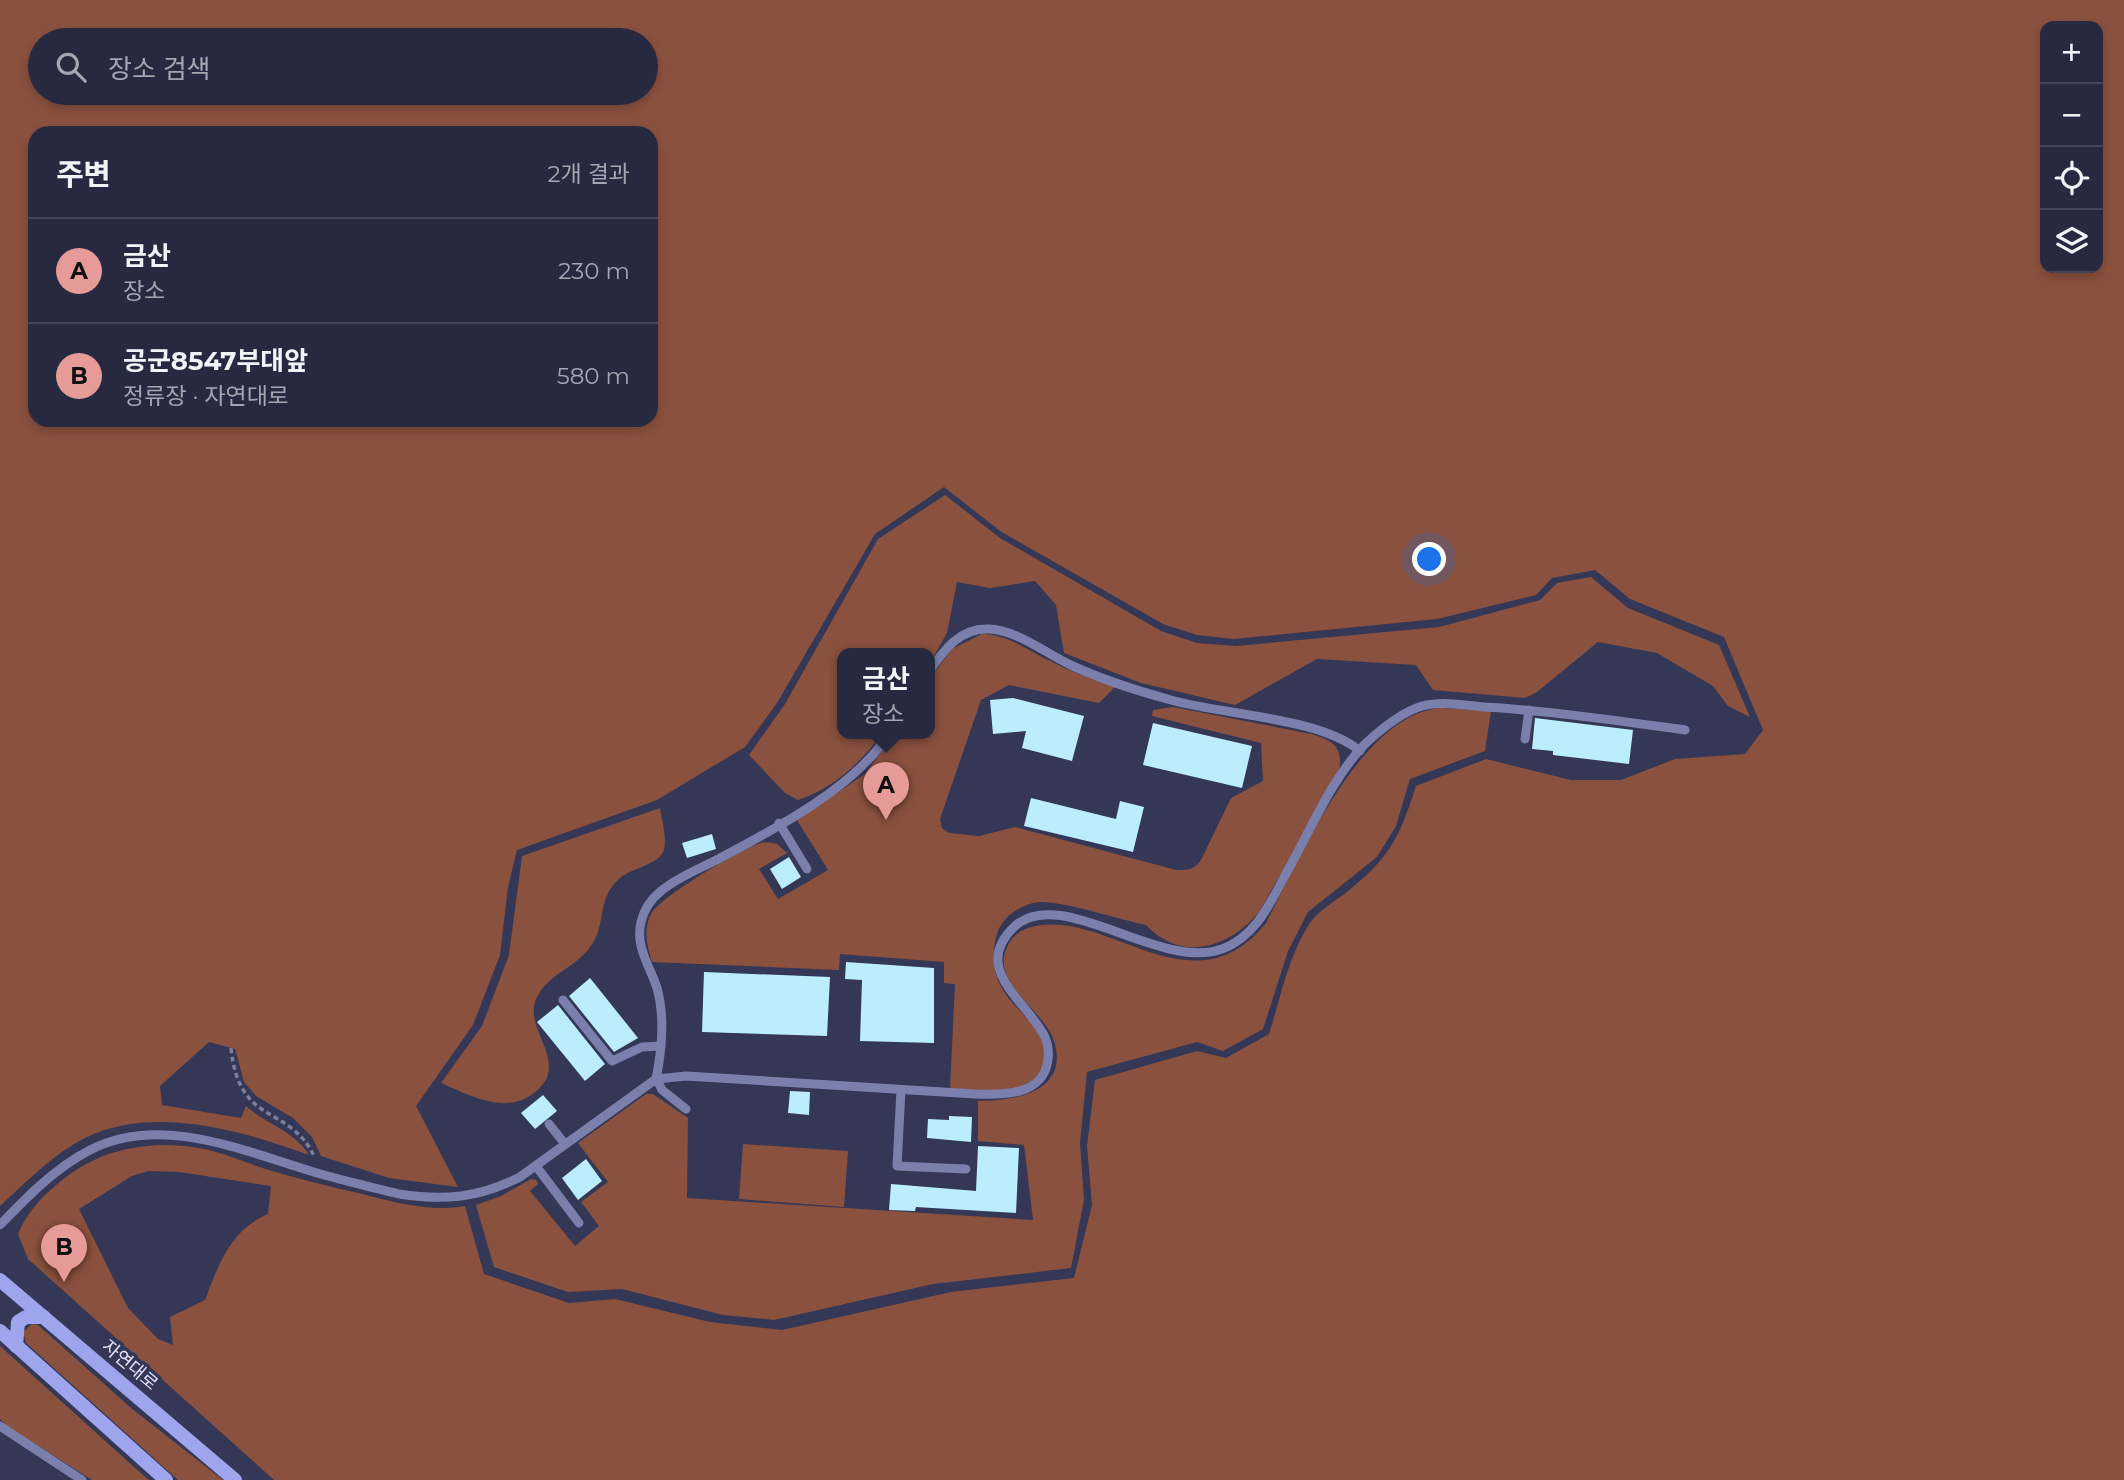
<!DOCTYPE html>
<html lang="ko">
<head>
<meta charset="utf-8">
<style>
  body { margin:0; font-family:Montserrat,"Noto Sans KR",sans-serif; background:#2f3147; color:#f1f3f6 }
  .controls { position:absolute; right:21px; top:21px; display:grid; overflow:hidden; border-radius:14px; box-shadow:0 4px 10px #0003 }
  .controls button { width:63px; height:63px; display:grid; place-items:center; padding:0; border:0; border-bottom:2px solid #434559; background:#272940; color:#f1f3f6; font:35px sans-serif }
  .you { position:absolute; left:1430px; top:560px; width:24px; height:24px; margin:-18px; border:5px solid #fff; border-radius:50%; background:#1a73e8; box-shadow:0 0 0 10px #1a73e833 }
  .badge { display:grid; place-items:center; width:46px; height:46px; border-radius:50%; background:#e69b98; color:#111; font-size:23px; font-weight:700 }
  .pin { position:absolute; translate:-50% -58px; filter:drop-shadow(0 2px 4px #0008) }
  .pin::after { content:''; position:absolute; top:37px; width:24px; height:21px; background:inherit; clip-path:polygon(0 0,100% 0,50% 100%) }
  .popup { position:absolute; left:837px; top:648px; width:98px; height:91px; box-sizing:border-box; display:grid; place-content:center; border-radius:14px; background:#272940; filter:drop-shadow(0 2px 5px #0005); font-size:23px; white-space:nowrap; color:#a4a6b1 }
  .popup b { font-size:26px; color:#f1f3f6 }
  .popup::after { content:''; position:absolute; left:50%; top:100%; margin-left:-14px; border:14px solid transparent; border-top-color:#272940 }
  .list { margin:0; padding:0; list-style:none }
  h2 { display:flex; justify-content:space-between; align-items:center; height:91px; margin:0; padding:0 28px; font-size:30px }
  h2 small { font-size:23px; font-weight:400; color:#a4a6b1 }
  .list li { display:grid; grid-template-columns:46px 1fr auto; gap:21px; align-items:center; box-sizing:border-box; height:105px; padding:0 28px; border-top:2px solid #434559 }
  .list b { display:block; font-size:26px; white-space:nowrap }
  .list p { margin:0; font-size:23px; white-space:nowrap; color:#a4a6b1 }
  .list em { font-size:23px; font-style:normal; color:#a4a6b1 }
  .icon { flex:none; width:38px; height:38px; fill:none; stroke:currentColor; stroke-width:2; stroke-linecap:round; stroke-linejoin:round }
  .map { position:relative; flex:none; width:2124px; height:1480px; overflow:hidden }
  .search { position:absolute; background:#272940; box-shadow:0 4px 10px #0003; left:28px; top:28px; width:630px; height:77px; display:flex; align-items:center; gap:18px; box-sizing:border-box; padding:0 24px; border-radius:38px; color:#a4a6b1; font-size:26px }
  .panel { position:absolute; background:#272940; box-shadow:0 4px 10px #0003; left:28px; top:126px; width:630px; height:301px; border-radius:21px }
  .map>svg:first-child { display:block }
  .green { fill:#8a513e; fill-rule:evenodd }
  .building { fill:#bbedfe }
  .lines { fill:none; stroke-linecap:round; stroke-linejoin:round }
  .path { stroke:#7c7f9a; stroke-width:3.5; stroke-dasharray:5 3.5; stroke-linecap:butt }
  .service { stroke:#7b7fac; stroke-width:9 }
  .secondary { stroke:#9fa5ed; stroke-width:14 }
  .labels { text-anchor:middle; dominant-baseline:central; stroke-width:7; stroke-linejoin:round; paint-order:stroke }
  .street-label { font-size:18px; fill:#e3e6fa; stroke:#343756 }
</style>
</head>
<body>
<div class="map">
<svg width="2124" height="1480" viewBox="0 0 2124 1480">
  <rect width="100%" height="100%" fill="#343756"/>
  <g class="green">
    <path d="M0,0h2124v1480h-1850l-246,-221 -10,-25c10,-24 27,-41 47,-56 39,-32 98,-40 147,-27 20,5 40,14 60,20 33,10 66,17 98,25 31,8 64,16 95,10l19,68 85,29 46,-4 95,23 72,8 169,-38 123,-14 18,-73 -5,-59 8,-66 102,-29 29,7 43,-24c12,-37 19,-78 41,-111 8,-12 25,-22 37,-31 43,-35 52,-53 69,-106l70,-27 85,21h50l54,-21 70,-5 18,-24 -39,-93 -94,-38 -35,-29 -43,8 -16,17 -99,24 -203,20 -37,-4 -34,-11 -163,-93 -56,-44 -69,47 -98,169 -32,44 -88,53 -140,50 -9,37 -8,68 -27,70 -57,81 42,81 -69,-9 -68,-22 -9,-19 -19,-19 -37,-22 -12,-14 -9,-33 -26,-7 -49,44 2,19 79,13 5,-12c20,18 49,25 63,49 -63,-23 -144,-47 -210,-23 -39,14 -69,47 -99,74zM2045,26h53v242h-53zM646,40v53h-606v-53zM35,133h616v287h-616zM148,1171l31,1 92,14 -3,28c-38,16 -49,50 -63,86l-35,17 3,28 -15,-6 -30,-31 -49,-99 53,-33z"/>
    <path d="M945,495l55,43 161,93 36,12 39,3 203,-19 101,-27 17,-17 34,-6 37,31 91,37 31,72 -22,-11 -15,-20 -56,-33 -59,-11 -61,50 -12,6 -92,-8 -17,-25 -99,-6 -82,46 -94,-22 -77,-30 -8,-48 -21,-24 -45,7 -33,-6 -10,51 -17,30v-9h-88v80h40c-23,30 -48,54 -84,66l-13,-7 -36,-38 36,-51 93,-165z"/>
    <path d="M982,634c27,1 43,15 66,26 22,11 44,20 67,27l-16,16 -90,-18 -28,15 -41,119 2,9 7,5 30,3 36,-9 161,43c13,0 19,0 26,-12l29,-60 32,-17 -2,-38 -109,-27 1,-6 20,-3 138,27c23,6 34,15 27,40l-79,138c-30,36 -78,51 -113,13 -24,-5 -84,-24 -105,-23 -18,1 -39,14 -44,32 -5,18 -5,36 4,52 9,19 29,32 40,50 4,8 5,17 3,26 -10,38 -65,29 -94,27l5,-105 -11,-1v-21l-104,-8 -1,16 -187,-8c-5,-16 -9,-33 -1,-48 10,-18 90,-65 110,-71 6,-2 11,0 16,1l10,9 -28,16 19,30 50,-29 -31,-50 68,-46 30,-40h35v-56l22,-29z"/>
    <path d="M1441,708l50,3 -6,40 -75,28 -14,47 -19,31 -69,55 -20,39 -25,78 -40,22 -26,-9 -110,30 -7,71 4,57 -13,68 -138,16 -159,36 -51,-5 -101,-26 -54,3 -74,-25 -18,-62 25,-9 30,-17 5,1 2,4 -8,7 45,55 24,-20 -18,-24 27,-20 -30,-39 68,-49h7l35,24 -1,80 346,22 -9,-75 -46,-4v-40c36,0 92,-9 76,-60 -10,-32 -66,-58 -46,-96 4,-8 11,-14 20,-17 77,-24 163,88 238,-5 33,-63 95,-210 175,-215z"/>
    <path d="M660,808c2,12 7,31 4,42 -4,14 -34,19 -44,28 -23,20 -14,42 -26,63 -13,24 -40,30 -54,51 -26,36 41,72 -12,105 -27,16 -61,-3 -87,-14l41,-57 27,-71 13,-99z"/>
    <polygon points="743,1144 848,1151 844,1207 739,1199"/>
    <polygon points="32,1324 38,1325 131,1408 223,1480 178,1480 26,1343 23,1332"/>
    <polygon points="0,1346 133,1466 149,1480 92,1480 7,1426 0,1419"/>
  </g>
  <g class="building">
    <polygon points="1013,698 1084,716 1072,761 1022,748 1026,731 993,734 990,700"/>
    <polygon points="1535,718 1633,730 1629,764 1553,755 1553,751 1532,749"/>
    <polygon points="1153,723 1252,746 1242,788 1143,765"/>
    <polygon points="1031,798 1116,819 1120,801 1144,807 1133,852 1024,826"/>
    <polygon points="712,834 716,849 687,858 682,843"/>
    <polygon points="789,857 801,877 782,889 770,869"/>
    <polygon points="846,962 934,968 934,1043 860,1041 862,980 845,979"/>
    <polygon points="704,972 830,977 827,1036 702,1032"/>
    <polygon points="590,978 638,1038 614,1052 569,996"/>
    <polygon points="558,1005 605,1064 585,1081 537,1022"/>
    <polygon points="790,1091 810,1092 809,1115 788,1113"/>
    <polygon points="543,1095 557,1111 535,1129 521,1113"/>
    <polygon points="949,1116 972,1117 971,1142 927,1138 928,1119 949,1120"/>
    <polygon points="978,1146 1019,1148 1016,1213 916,1207 915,1211 889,1210 891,1184 976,1191"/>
    <polygon points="586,1159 602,1181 578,1200 562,1178"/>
  </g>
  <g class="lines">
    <path class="path" d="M231,1048c8,80 59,55 84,110"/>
    <g class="service">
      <path d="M930,670c14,-20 30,-42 58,-41 31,1 59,26 87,38 31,14 63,24 96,33 52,15 148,17 189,51"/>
      <polyline points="1525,739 1529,710"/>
      <polyline points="779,823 807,869"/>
      <polyline points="563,1000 612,1061 642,1047 661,1046"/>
      <polyline points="656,1078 662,1090 686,1109"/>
      <path d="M656,1079c6,-29 9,-62 1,-91 -7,-22 -22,-41 -16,-66 3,-13 10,-23 20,-31 18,-15 41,-23 61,-34 55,-29 133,-70 167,-123"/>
      <polyline points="901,1090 897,1166 966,1169"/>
      <polyline points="549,1124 565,1144"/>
      <polyline points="536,1166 579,1223"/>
      <path d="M0,1225c27,-28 55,-57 90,-75 71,-37 156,2 227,23 27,8 55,14 82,21 45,7 80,4 121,-17l136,-98 30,-3 289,18c28,1 68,2 73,-34 1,-8 0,-17 -4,-25 -19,-35 -73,-67 -30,-108 45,-44 147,45 208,22 35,-13 49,-48 66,-79 23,-41 44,-92 77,-126 15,-14 37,-32 57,-38 20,-5 43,-1 63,1 67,4 134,14 200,23"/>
      <polyline points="0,1426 82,1480"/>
    </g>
    <g class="secondary">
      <polyline points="0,1280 235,1480"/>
      <polyline points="0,1331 166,1480"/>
      <polyline points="16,1346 18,1322 26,1317 44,1317"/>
    </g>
  </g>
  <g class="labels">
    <g class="street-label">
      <text transform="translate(130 1365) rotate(40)">자연대로</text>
    </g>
  </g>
</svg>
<div class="controls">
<button>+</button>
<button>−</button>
<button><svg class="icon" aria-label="locate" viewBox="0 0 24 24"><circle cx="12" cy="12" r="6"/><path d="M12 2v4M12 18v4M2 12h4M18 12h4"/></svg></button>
<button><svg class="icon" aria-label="layers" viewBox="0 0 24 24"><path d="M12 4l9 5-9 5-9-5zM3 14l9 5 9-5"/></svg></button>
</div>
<div class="you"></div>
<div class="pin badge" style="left:886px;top:820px">A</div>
<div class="popup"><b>금산</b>장소</div>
<div class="pin badge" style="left:64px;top:1282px">B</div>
<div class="search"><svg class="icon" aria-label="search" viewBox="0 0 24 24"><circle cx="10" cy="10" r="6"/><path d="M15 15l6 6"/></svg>장소 검색</div>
<section class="panel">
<h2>주변<small>2개 결과</small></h2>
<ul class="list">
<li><span class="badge">A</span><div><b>금산</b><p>장소</p></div><em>230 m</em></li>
<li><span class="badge">B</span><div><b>공군8547부대앞</b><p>정류장 · 자연대로</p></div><em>580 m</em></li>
</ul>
</section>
</div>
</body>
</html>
